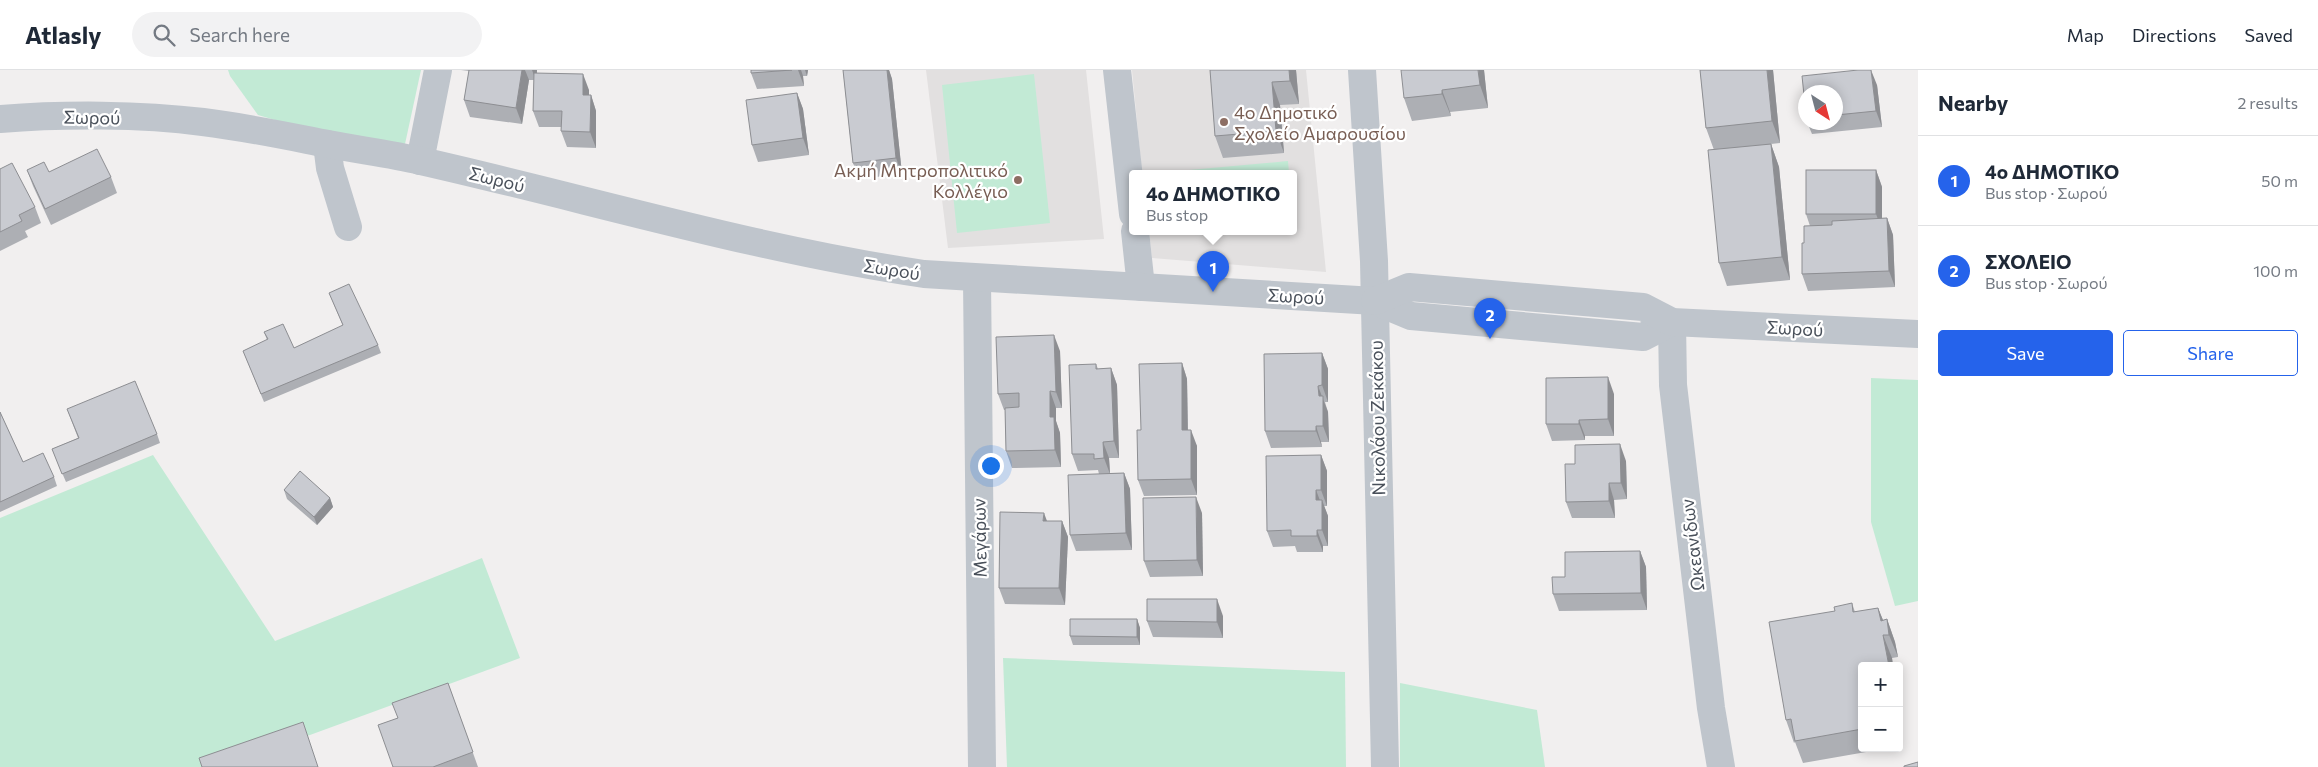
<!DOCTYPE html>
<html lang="en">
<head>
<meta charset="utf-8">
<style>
  body { margin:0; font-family:Commissioner,sans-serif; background:#f2f2f3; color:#1f2937 }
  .controls { position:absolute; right:15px; bottom:15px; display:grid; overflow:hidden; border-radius:5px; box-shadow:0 2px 12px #0003 }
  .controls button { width:45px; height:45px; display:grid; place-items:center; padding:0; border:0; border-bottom:1px solid #e0e1e3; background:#fff; color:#1f2937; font:25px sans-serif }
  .compass { position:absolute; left:1798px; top:15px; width:45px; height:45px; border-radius:50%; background:#fff; box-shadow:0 2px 12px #0003; rotate:144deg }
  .you { position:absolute; left:990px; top:395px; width:18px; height:18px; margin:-12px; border:4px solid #fff; border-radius:50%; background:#1a73e8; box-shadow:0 0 0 8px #1a73e833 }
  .badge { display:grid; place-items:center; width:32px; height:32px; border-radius:50%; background:#2563eb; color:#fff; font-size:16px; font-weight:700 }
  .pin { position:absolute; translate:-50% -41px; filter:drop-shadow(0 1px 2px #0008) }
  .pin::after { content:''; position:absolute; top:26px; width:18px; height:15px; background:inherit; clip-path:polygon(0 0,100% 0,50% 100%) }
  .popup { position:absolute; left:1129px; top:100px; width:168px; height:65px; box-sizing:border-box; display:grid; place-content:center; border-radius:5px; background:#fff; filter:drop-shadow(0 1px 4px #0005); font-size:16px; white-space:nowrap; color:#747a83 }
  .popup b { font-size:19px; color:#1f2937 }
  .popup::after { content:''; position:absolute; left:50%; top:100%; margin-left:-10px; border:10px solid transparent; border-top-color:#fff }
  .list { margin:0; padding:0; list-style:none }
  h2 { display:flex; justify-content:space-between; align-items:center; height:65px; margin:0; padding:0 20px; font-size:21px }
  h2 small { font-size:16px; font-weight:400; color:#747a83 }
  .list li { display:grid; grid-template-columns:32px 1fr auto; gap:15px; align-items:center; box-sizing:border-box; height:90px; padding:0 20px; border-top:1px solid #e0e1e3 }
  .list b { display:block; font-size:19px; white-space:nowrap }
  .list p { margin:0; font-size:16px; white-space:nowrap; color:#747a83 }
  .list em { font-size:16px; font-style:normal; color:#747a83 }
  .actions { display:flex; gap:10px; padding:15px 20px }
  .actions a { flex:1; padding:11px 0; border:1px solid #2563eb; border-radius:5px; text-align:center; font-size:18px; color:#2563eb }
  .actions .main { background:#2563eb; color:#fff }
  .icon { flex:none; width:28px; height:28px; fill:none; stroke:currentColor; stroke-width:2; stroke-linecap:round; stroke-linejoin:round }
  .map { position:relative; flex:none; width:1918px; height:697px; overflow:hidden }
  header { display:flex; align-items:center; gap:30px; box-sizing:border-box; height:70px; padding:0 25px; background:#fff; border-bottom:1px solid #e0e1e3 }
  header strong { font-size:24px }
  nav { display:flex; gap:28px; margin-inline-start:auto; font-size:18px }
  .search { width:350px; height:45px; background:#f2f2f3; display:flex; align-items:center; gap:12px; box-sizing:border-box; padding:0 18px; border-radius:28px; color:#747a83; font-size:19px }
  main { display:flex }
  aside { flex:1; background:#fff }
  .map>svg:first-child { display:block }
  .education { fill:#e2e0e0 }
  .green { fill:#c2ead5 }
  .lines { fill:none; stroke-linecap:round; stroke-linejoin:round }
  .minor { stroke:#bfc5cc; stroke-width:28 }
  .tertiary { stroke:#bfc5cc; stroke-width:28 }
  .wall { fill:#adafb4 }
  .shaded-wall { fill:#8d8e92 }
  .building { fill:#c9cbd1; stroke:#8d8e92 }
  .education-dot { fill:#8d6e63; stroke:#fff; stroke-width:2 }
  .labels { text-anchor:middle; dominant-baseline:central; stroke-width:4.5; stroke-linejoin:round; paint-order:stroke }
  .education-label { font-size:18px; fill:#785e54; stroke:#fff; text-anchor:start }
  .street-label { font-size:18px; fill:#49505a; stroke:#fff }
</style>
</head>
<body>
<header>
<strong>Atlasly</strong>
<div class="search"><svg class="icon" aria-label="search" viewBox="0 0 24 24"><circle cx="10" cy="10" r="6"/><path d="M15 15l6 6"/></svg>Search here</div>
<nav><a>Map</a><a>Directions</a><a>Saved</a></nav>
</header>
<main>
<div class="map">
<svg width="1918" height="697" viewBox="0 0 1918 697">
  <rect width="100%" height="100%" fill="#f1efef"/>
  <g class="education">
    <polygon points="926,0 1086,0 1104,169 948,178"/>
    <polygon points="1132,0 1306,0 1326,202 1152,188 1149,161 1293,161 1293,103 1142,103"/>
  </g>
  <g class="green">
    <polygon points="228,0 421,0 405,74 326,65 258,45 230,6"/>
    <polygon points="1034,4 1050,153 957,163 942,15"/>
    <polygon points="1288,91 1289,103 1178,103 1178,101"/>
    <polygon points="1871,308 1918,310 1918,531 1895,536 1871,452"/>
    <polygon points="153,385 275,571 482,488 520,588 223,697 0,697 0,448"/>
    <polygon points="1003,588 1345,602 1346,697 1007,697"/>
    <polygon points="1400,613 1537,640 1545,697 1400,697"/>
  </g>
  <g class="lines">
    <g class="minor">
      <polyline points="1117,0 1133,144"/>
      <polyline points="1362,0 1374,191 1385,697"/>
      <polyline points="327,74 330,98 348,157"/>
      <polyline points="420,91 438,0"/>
      <polyline points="1135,161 1141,217"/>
      <polyline points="977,209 982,697"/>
      <polyline points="1672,252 1673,315 1711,638 1721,697"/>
    </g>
    <g class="tertiary">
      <path d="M0,49c62,-5 141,-5 203,3 42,5 84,14 125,22 31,6 63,10 93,17 168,38 333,88 503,113l451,27 36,15 232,21 29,-15"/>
      <polyline points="1375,231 1409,217 1643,237 1672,252 1918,264"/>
    </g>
  </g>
  <g class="wall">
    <polygon points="461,0 537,0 537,3 589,20 589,25 591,25 596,41 596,78 567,77 561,61 561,57 539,57 533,41 534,10 529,10 522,54 470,47 464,30 469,1"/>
    <polygon points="751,0 808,0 807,6 803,6 804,16 757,19 751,3"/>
    <polygon points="843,0 889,0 892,9 902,104 859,109 853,93"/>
    <polygon points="1210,0 1296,0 1299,34 1280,35 1284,83 1223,88 1215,66"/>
    <polygon points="1484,0 1488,38 1450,42 1451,46 1412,51 1404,28"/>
    <polygon points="1700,0 1773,0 1780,73 1771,74 1779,97 1790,210 1727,216 1719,193 1714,80 1706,58"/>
    <polygon points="1877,15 1882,57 1812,64 1807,52 1836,52 1836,22"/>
    <polygon points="797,23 803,39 809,85 758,92 752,75"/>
    <polygon points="0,99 35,137 41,153 25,161 28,167 0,181"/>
    <polygon points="27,100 111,107 117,123 51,155 33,116"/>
    <polygon points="1876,100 1882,117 1882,149 1887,148 1893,165 1895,217 1808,221 1802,204 1804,173 1810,156 1806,144"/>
    <polygon points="329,223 378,275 381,283 264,332 243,281 267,270 264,262 294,278 343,256"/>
    <polygon points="1060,281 1062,338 1056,338 1056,351 1060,363 1061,397 1012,398 1006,381 1005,340 1004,340 998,324"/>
    <polygon points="1322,283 1328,299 1328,332 1325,332 1328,342 1329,372 1321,372 1322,377 1271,378 1265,361"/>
    <polygon points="1182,293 1187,309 1188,360 1197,376 1197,425 1144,426 1138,410 1141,360"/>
    <polygon points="1096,294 1098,299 1111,298 1117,315 1119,388 1109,388 1110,403 1124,403 1130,419 1132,480 1076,481 1070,465 1099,404 1098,400 1078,401 1072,384"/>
    <polygon points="1614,324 1614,366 1585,366 1585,370 1552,371 1546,354"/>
    <polygon points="67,339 157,364 160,373 66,412 52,379 78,368"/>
    <polygon points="0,342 23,392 54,407 57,416 0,442"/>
    <polygon points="1321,385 1327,401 1327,436 1324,436 1328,446 1328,476 1323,476 1323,482 1297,482 1295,476 1273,477 1267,461"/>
    <polygon points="1626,391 1627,429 1614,430 1615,448 1572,448 1566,432 1575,394"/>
    <polygon points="284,420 330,428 333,437 317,455 287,429"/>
    <polygon points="1202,443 1203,506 1150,507 1144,491"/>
    <polygon points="1062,451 1068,467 1065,535 1005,534 999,518"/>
    <polygon points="1640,481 1646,497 1647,540 1559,541 1553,524"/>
    <polygon points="1852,533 1855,542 1878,538 1883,550 1887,549 1895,572 1898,587 1892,588 1893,596 1862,596 1862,678 1889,678 1803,693 1795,672 1794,673 1786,650 1835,541"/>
    <polygon points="1223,546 1223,568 1153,567 1147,551"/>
    <polygon points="1137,549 1140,558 1140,575 1073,575 1070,566"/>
    <polygon points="448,613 478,697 393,697 397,648"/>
  </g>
  <g class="shaded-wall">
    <polygon points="522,0 525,0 529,10 522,54 516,38"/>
    <polygon points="532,0 537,0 536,11"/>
    <polygon points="798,0 801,0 803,6 804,16"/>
    <polygon points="805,0 808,0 807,6"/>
    <polygon points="887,0 889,0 892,9 902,104 896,88"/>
    <polygon points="1289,0 1296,0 1299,34 1290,11"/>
    <polygon points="1478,0 1484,0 1488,38 1480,15"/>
    <polygon points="1767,0 1773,0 1780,73 1772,51"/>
    <polygon points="1871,0 1877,15 1882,57 1876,41"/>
    <polygon points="583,4 589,20 589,41 583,25"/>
    <polygon points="1272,12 1280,35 1284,83 1276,61"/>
    <polygon points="1442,20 1450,42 1451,46 1442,24"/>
    <polygon points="797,23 803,39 809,85 803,68"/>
    <polygon points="591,25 596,41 596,78 590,62"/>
    <polygon points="1771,74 1779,97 1790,210 1782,187"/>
    <polygon points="1876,100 1882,117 1882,160 1876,144"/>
    <polygon points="1887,148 1893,165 1895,217 1889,201"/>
    <polygon points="1054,265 1060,281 1062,338 1056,322"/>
    <polygon points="1322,283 1328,299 1328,332 1322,315"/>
    <polygon points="1182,293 1187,309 1188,376 1182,360"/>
    <polygon points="1111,298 1117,315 1119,388 1114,371"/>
    <polygon points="1608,307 1614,324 1614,366 1608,349"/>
    <polygon points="1318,316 1328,342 1329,372 1323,356"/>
    <polygon points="1050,321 1056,338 1056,351 1060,363 1061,397 1055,380 1050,347"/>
    <polygon points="1579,350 1585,366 1585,370 1579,354"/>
    <polygon points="1316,356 1321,372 1322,377 1316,361"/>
    <polygon points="1191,360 1197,376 1197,425 1191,409"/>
    <polygon points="1103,372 1109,388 1110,404 1104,388"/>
    <polygon points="1620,374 1626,391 1627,429 1621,413"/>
    <polygon points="1321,385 1327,401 1327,436 1321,420"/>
    <polygon points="1124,403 1130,419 1132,480 1126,463"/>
    <polygon points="1609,413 1614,430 1615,448 1609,431"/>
    <polygon points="1316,420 1322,436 1322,430 1328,446 1328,476 1322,460 1316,430"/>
    <polygon points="1196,427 1202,443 1203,506 1197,490"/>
    <polygon points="330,428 333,437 317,455 314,447"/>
    <polygon points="1044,443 1050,459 1043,451"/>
    <polygon points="1062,451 1068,467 1065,535 1059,518"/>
    <polygon points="1317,460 1323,476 1323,482 1317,466"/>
    <polygon points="1640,481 1646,497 1647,540 1641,523"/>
    <polygon points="1217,529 1223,546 1223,568 1217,552"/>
    <polygon points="1878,538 1887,560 1881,551"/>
    <polygon points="1137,549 1140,558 1140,575 1137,567"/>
    <polygon points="1887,549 1895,572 1898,587 1889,565"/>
    <polygon points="1883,565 1892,588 1893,596 1889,596"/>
  </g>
  <g class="building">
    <polygon points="469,0 522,0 516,38 464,30"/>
    <polygon points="751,0 792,0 751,3"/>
    <polygon points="843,0 887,0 896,88 853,93"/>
    <polygon points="1210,0 1289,0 1290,11 1272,12 1276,61 1215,66"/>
    <polygon points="1401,0 1478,0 1480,15 1442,20 1442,24 1404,28"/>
    <polygon points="1700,0 1767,0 1772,51 1706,58"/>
    <polygon points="1858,0 1871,0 1876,41 1836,45 1836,22 1806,22 1806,44 1802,6"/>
    <polygon points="534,3 583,4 583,25 591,25 590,62 561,61 562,41 533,41"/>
    <polygon points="797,23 803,68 752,75 746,30"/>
    <polygon points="1771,74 1782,187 1719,193 1708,80"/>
    <polygon points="97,79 111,107 45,139 27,100 44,92 49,102"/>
    <polygon points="12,93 35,137 19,145 22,151 0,162 0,99"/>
    <rect x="1806" y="100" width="70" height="44"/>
    <polygon points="1887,148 1889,201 1802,204 1802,173 1804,173 1804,156 1832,155 1832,151"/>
    <polygon points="349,214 378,275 261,324 243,281 268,269 264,262 283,254 294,278 343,255 329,223"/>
    <polygon points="1054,265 1056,322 1050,321 1050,347 1054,347 1055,380 1006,381 1005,338 1019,337 1019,323 998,324 996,267"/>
    <polygon points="1322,283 1322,315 1318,316 1319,326 1323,326 1323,356 1316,356 1316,361 1265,361 1264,284"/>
    <polygon points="1182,293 1182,360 1191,360 1191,409 1138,410 1137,360 1141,360 1139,294"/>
    <polygon points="1096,294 1096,299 1111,298 1114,371 1103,372 1104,388 1094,389 1094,384 1072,384 1069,295"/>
    <polygon points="1608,307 1608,349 1579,350 1579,354 1546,354 1546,308"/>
    <polygon points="135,311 157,364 62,404 52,379 79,368 67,339"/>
    <polygon points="0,342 23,392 43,383 54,407 0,432"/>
    <polygon points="1620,374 1621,413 1609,413 1609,431 1566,432 1565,394 1575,394 1575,375"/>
    <polygon points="1321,385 1321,420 1316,420 1316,430 1322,430 1322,460 1317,460 1317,466 1291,466 1291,460 1267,461 1266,386"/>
    <polygon points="300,401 330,428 314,447 284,420"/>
    <polygon points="1124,403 1126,463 1070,465 1068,405"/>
    <polygon points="1196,427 1197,490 1144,491 1143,428"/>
    <polygon points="1000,442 1044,443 1043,451 1062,451 1059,518 999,518"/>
    <polygon points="1640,481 1641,523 1553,524 1552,507 1565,507 1565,482"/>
    <polygon points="1147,529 1217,529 1217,552 1147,551"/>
    <polygon points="1852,533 1853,542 1878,538 1881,551 1887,549 1889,565 1883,565 1889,596 1862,596 1862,659 1795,671 1791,649 1786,650 1769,552 1835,541 1834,537"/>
    <polygon points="1070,549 1137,549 1137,567 1070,566"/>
    <polygon points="448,613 473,682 433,697 393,697 378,655 398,648 392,633"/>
    <polygon points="303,652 318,697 202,697 199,688"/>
    <polygon points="1918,692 1918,697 1904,697 1904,696"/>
  </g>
  <g class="education-dot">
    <circle cx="1224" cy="52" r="5"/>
    <circle cx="1018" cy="110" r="5"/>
  </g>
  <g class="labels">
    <g class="education-label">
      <text x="1234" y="42">4ο Δημοτικό<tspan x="1234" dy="21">Σχολείο Αμαρουσίου</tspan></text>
      <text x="1008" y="100" text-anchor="end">Ακμή Μητροπολιτικό<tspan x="1008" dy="21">Κολλέγιο</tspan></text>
    </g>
    <g class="street-label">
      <text transform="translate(92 47) rotate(1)">Σωρού</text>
      <text transform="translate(497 109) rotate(14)">Σωρού</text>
      <text transform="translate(892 199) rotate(9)">Σωρού</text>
      <text transform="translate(1296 226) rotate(3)">Σωρού</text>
      <text transform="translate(1795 258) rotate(3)">Σωρού</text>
      <text transform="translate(1377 348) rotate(-91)">Νικολάου Ζεκάκου</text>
      <text transform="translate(979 468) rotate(-91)">Μεγάρων</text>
      <text transform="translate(1692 475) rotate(-97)">Ωκεανίδων</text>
    </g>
  </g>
</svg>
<div class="controls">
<button>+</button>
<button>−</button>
</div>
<svg class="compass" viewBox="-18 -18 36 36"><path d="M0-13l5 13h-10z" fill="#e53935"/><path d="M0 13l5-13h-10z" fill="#747a83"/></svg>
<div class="you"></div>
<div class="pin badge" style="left:1213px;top:222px">1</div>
<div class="popup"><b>4ο ΔΗΜΟΤΙΚΟ</b>Bus stop</div>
<div class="pin badge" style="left:1490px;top:269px">2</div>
</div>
<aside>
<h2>Nearby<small>2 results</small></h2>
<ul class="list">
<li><span class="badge">1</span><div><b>4ο ΔΗΜΟΤΙΚΟ</b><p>Bus stop · Σωρού</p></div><em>50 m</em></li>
<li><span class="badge">2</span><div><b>ΣΧΟΛΕΙΟ</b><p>Bus stop · Σωρού</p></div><em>100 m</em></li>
</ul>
<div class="actions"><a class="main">Save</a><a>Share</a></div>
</aside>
</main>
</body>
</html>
